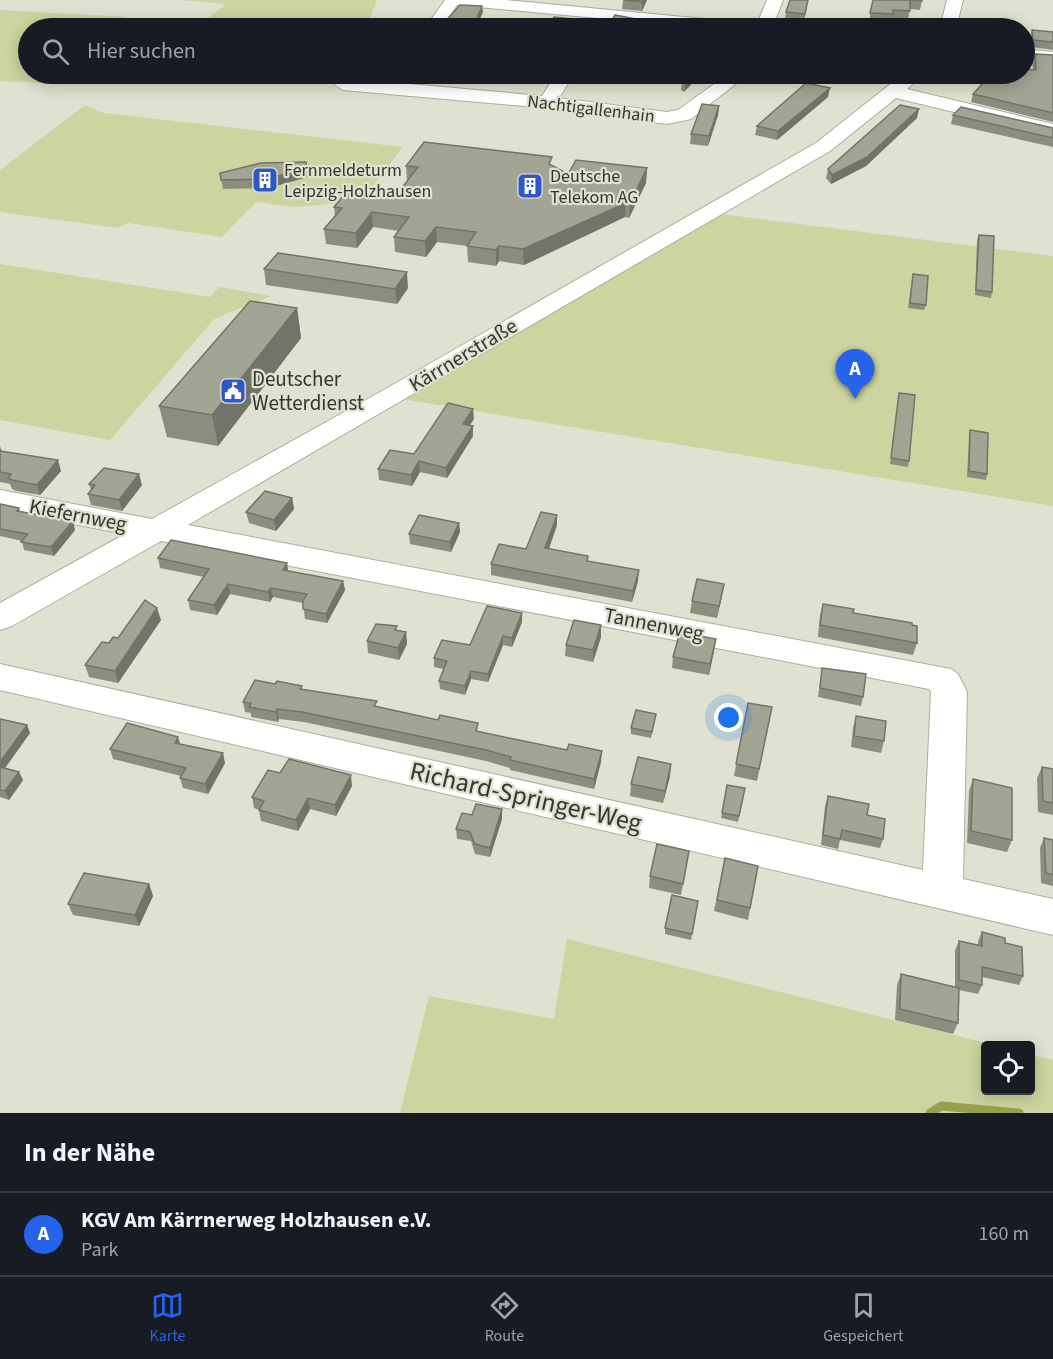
<!DOCTYPE html>
<html lang="de">
<head>
<meta charset="utf-8">
<style>
  body { margin:0; font-family:"Source Sans 3",sans-serif; background:#242831; color:#f1f3f6 }
  .controls { position:absolute; right:18px; bottom:18px; display:grid; overflow:hidden; border-radius:6px; box-shadow:0 3px 15px #0003 }
  .controls button { width:54px; height:54px; display:grid; place-items:center; padding:0; border:0; border-bottom:2px solid #363941; background:#171b24; color:#f1f3f6; font:30px sans-serif }
  .you { position:absolute; left:729px; top:718px; width:21px; height:21px; margin:-15px; border:4px solid #fff; border-radius:50%; background:#1a73e8; box-shadow:0 0 0 9px #1a73e833 }
  .badge { display:grid; place-items:center; width:39px; height:39px; border-radius:50%; background:#2563eb; color:#fff; font-size:20px; font-weight:700 }
  .pin { position:absolute; translate:-50% -50px; filter:drop-shadow(0 2px 3px #0008) }
  .pin::after { content:''; position:absolute; top:32px; width:21px; height:18px; background:inherit; clip-path:polygon(0 0,100% 0,50% 100%) }
  .list { margin:0; padding:0; list-style:none }
  h2 { display:flex; justify-content:space-between; align-items:center; height:78px; margin:0; padding:0 24px; font-size:26px }
  h2 small { font-size:20px; font-weight:400; color:#9ea1a6 }
  .list li { display:grid; grid-template-columns:39px 1fr auto; gap:18px; align-items:center; box-sizing:border-box; height:84px; padding:0 24px; border-top:2px solid #363941 }
  .list b { display:block; font-size:22px; white-space:nowrap }
  .list p { margin:0; font-size:20px; white-space:nowrap; color:#9ea1a6 }
  .list em { font-size:20px; font-style:normal; color:#9ea1a6 }
  .icon { flex:none; width:33px; height:33px; fill:none; stroke:currentColor; stroke-width:2; stroke-linecap:round; stroke-linejoin:round }
  .map { position:relative; flex:none; width:1053px; height:1113px; overflow:hidden }
  .search { position:absolute; background:#171b24; box-shadow:0 3px 15px #0003; left:18px; right:18px; top:18px; height:66px; display:flex; align-items:center; gap:15px; box-sizing:border-box; padding:0 21px; border-radius:33px; color:#9ea1a6; font-size:22px }
  .sheet { height:162px; background:#171b24 }
  nav { display:flex; justify-content:space-around; align-items:center; box-sizing:border-box; height:84px; border-top:2px solid #363941; background:#171b24; font-size:16px; color:#9ea1a6 }
  nav a { display:grid; justify-items:center; gap:3px }
  nav .on { color:#2563eb }
  .map>svg:first-child { display:block }
  .green { fill:#ccd49f }
  .lines { fill:none; stroke-linecap:round; stroke-linejoin:round }
  .stream { stroke:#97a14d; stroke-width:9 }
  .minor-casing { stroke:#acaf9e; stroke-width:2 }
  .minor { fill:#fff; fill-rule:evenodd }
  .wall { fill:#8b8e7f }
  .shaded-wall { fill:#717468 }
  .building { fill:#a2a594; stroke:#717468; stroke-width:1.5 }
  .labels { text-anchor:middle; dominant-baseline:central; stroke-width:4.5; stroke-linejoin:round; paint-order:stroke }
  .far-street-label { font-size:18px; fill:#34362f; stroke:#dfe2d0 }
  .far-poi-label { font-size:18px; fill:#34362f; stroke:#dfe2d0; text-anchor:start }
  .street-label { font-size:21px; fill:#34362f; stroke:#dfe2d0 }
  .poi-label { font-size:21px; fill:#34362f; stroke:#dfe2d0; text-anchor:start }
  .near-street-label { font-size:26px; fill:#34362f; stroke:#dfe2d0 }
</style>
</head>
<body>
<div class="map">
<svg width="1053" height="1113" viewBox="0 0 1053 1113">
  <rect width="100%" height="100%" fill="#dfe2d0"/>
  <g class="green">
    <polygon points="181,0 377,0 366,28 195,28 226,4"/>
    <polygon points="0,10 126,17 128,26 126,28 28,28 28,74 82,74 69,84 0,81"/>
    <polygon points="85,105 104,113 403,147 361,201 295,207 256,202 222,237 129,223 118,228 0,212 0,170"/>
    <polygon points="721,214 1053,256 1053,506 402,399"/>
    <polygon points="0,264 210,297 219,287 271,296 214,319 110,440 0,420"/>
    <polygon points="567,939 994,1045 986,1046 986,1090 1030,1090 1031,1055 1053,1060 1053,1113 400,1113 429,996 554,1019"/>
  </g>
  <g class="lines">
    <polyline class="stream" points="930,1113 941,1106 1019,1113"/>
    <g class="minor-casing">
      <g id="minor">
        <polygon points="445,0 506,0 757,24 767,0 783,0 772,28 706,28 457,5 441,28 425,28"/>
        <polygon points="947,0 963,0 956,28 940,28"/>
        <polygon points="1024,49 1053,52 1053,62 1024,59"/>
        <polygon points="556,74 574,74 559,98 667,112 678,110 728,74 748,74 691,119 667,124 547,108 343,90 334,84 343,78 542,96"/>
        <polygon points="903,74 923,74 907,89 1053,124 1053,136 896,98 830,151 188,525 951,669 958,674 967,692 963,879 1053,899 1053,935 0,690 0,664 923,870 931,692 929,689 161,541 12,626 0,630 0,603 125,534 0,510 0,490 152,519 382,391 816,143"/>
      </g>
    </g>
    <use href="#minor" class="minor"/>
  </g>
  <g class="wall">
    <polygon points="647,0 642,11 622,9 623,1"/>
    <polygon points="808,0 804,22 785,20 786,12"/>
    <polygon points="873,0 922,0 920,10 910,9 908,19 892,18 891,23 869,21"/>
    <polygon points="1032,30 1053,32 1053,50 1031,47 1030,38"/>
    <polygon points="1035,54 1053,55 1053,122 971,102 973,94 1033,70 1032,62"/>
    <polygon points="366,74 384,74 379,79 367,78"/>
    <polygon points="519,74 542,74 539,78 519,77"/>
    <polygon points="686,74 684,92 681,90 682,81"/>
    <polygon points="828,97 777,140 755,135 757,126"/>
    <polygon points="719,106 718,115 708,146 690,144 691,134"/>
    <polygon points="953,115 1053,128 1053,147 951,124"/>
    <polygon points="917,118 866,166 831,184 826,178 828,169"/>
    <polygon points="406,166 552,166 568,174 647,168 646,183 629,218 625,217 524,265 499,261 496,266 468,262 467,246 437,242 426,257 395,252 394,237 399,231 373,227 357,248 326,244 324,229 335,216 334,207 394,198 408,180 407,180"/>
    <polygon points="220,173 308,177 268,188 223,189"/>
    <polygon points="979,235 992,292 991,298 975,295 977,240"/>
    <polygon points="264,269 408,288 397,304 266,285"/>
    <polygon points="913,274 926,305 924,310 908,308"/>
    <polygon points="297,308 301,338 218,446 167,437 159,406"/>
    <polygon points="899,393 909,461 908,467 890,464"/>
    <polygon points="474,419 470,425 473,436 447,478 420,472 412,486 379,480 378,469 414,454"/>
    <polygon points="970,430 987,474 986,480 967,477 969,436"/>
    <polygon points="0,446 2,451 61,471 40,495 16,491 12,489 10,484 0,482"/>
    <polygon points="89,484 142,485 122,511 91,505 88,494 91,490"/>
    <polygon points="292,498 294,509 276,531 249,523 246,512"/>
    <polygon points="0,504 19,508 20,511 75,530 54,556 24,550 22,541 0,536"/>
    <polygon points="557,515 557,525 549,549 588,556 588,561 638,581 632,602 491,575 491,564 526,549"/>
    <polygon points="459,523 460,532 451,552 410,544 409,534"/>
    <polygon points="158,558 287,563 288,571 343,581 345,590 327,623 305,619 303,603 273,597 270,602 230,594 217,615 190,610 188,600 204,577 160,568"/>
    <polygon points="722,596 717,618 690,613 692,601"/>
    <polygon points="823,604 853,613 912,625 917,643 913,655 818,637 820,615"/>
    <polygon points="522,613 522,622 512,647 503,645 488,682 471,679 465,695 440,689 439,681 444,669 434,667 434,658 470,645"/>
    <polygon points="161,620 118,683 89,677 85,665 109,643"/>
    <polygon points="398,630 406,632 407,644 399,660 368,653 367,641"/>
    <polygon points="601,637 593,662 565,656 566,645"/>
    <polygon points="714,651 709,675 672,668 673,657"/>
    <polygon points="822,668 863,697 861,706 818,697"/>
    <polygon points="302,686 302,689 377,707 601,762 594,789 510,770 510,768 486,761 304,722 279,719 278,722 251,717 251,713 245,712 243,702"/>
    <polygon points="748,703 772,707 757,781 734,776"/>
    <polygon points="656,714 651,738 631,734 631,728"/>
    <polygon points="856,716 884,741 881,753 851,747 853,728"/>
    <polygon points="0,719 27,725 30,733 5,768 23,780 9,800 0,797"/>
    <polygon points="180,744 225,763 208,794 183,788 180,778 181,776 113,759 110,749"/>
    <polygon points="1042,767 1053,769 1053,815 1038,812 1037,778"/>
    <polygon points="280,773 352,786 336,816 310,809 298,831 261,821 259,810 254,808 252,797"/>
    <polygon points="670,776 663,803 630,796 631,784"/>
    <polygon points="973,779 1012,840 1007,852 967,843 969,791"/>
    <polygon points="727,785 745,788 738,822 721,818"/>
    <polygon points="828,796 867,815 883,839 880,848 840,840 838,849 821,845 825,806"/>
    <polygon points="502,809 502,819 490,857 475,854 471,841 457,839 456,829 472,815"/>
    <polygon points="1044,838 1053,840 1053,886 1041,883 1040,848"/>
    <polygon points="689,851 681,895 649,888 650,876"/>
    <polygon points="725,858 758,866 748,920 714,911"/>
    <polygon points="149,884 153,896 139,926 73,915 68,904"/>
    <polygon points="698,901 691,940 665,934 665,928"/>
    <polygon points="982,932 1005,943 1023,976 1019,985 982,977 982,985 978,994 959,990 958,1023 953,1034 895,1020 897,985 901,974 955,987 955,950 959,941 978,945 978,941"/>
  </g>
  <g class="shaded-wall">
    <polygon points="644,0 647,0 642,11 642,2"/>
    <polygon points="482,6 483,12 476,28 473,28"/>
    <polygon points="574,19 574,24 571,28 567,28"/>
    <polygon points="636,19 635,26 634,28 630,28"/>
    <polygon points="379,74 384,74 379,79"/>
    <polygon points="693,74 701,74 684,92 685,83"/>
    <polygon points="830,88 828,97 777,140 778,131"/>
    <polygon points="719,106 718,115 708,146 709,136"/>
    <polygon points="919,109 917,118 866,166 831,184 832,175"/>
    <polygon points="307,168 308,177 268,188 267,179"/>
    <polygon points="647,168 646,183 629,218 630,203"/>
    <polygon points="626,203 625,217 524,265 523,249"/>
    <polygon points="372,212 373,227 357,248 356,233"/>
    <polygon points="436,227 437,242 426,257 425,241"/>
    <polygon points="499,246 499,261 496,266 496,250"/>
    <polygon points="407,272 408,288 397,304 395,289"/>
    <polygon points="297,308 301,338 218,446 212,415"/>
    <polygon points="473,409 474,419 464,434 463,424"/>
    <polygon points="473,426 473,436 447,478 446,468"/>
    <polygon points="58,460 61,471 40,495 37,485"/>
    <polygon points="419,461 420,472 412,486 411,475"/>
    <polygon points="139,474 142,485 122,511 119,500"/>
    <polygon points="292,498 294,509 276,531 274,520"/>
    <polygon points="557,515 557,525 545,559 545,548"/>
    <polygon points="73,521 75,530 54,556 51,547"/>
    <polygon points="459,523 460,532 451,552 450,542"/>
    <polygon points="287,563 288,573 283,570"/>
    <polygon points="639,570 638,581 632,602 633,591"/>
    <polygon points="343,581 345,590 327,623 326,614"/>
    <polygon points="228,584 230,594 217,615 214,605"/>
    <polygon points="724,584 722,596 717,618 719,606"/>
    <polygon points="271,588 273,597 270,602 268,592"/>
    <polygon points="157,608 161,620 118,683 115,671"/>
    <polygon points="522,613 522,622 512,647 512,638"/>
    <polygon points="601,625 601,637 593,662 593,650"/>
    <polygon points="406,632 407,644 399,660 398,648"/>
    <polygon points="503,636 503,645 488,682 488,674"/>
    <polygon points="716,639 714,651 709,675 710,664"/>
    <polygon points="471,671 471,679 465,695 465,686"/>
    <polygon points="277,709 279,719 278,722 276,712"/>
    <polygon points="27,725 30,733 0,775 0,762"/>
    <polygon points="178,737 181,747 175,743"/>
    <polygon points="602,751 601,762 594,789 594,779"/>
    <polygon points="223,753 225,763 208,794 205,784"/>
    <polygon points="671,764 670,776 663,803 665,791"/>
    <polygon points="19,772 23,780 9,800 5,791"/>
    <polygon points="351,775 352,786 336,816 335,805"/>
    <polygon points="308,798 310,809 298,831 296,820"/>
    <polygon points="502,809 502,819 490,857 490,848"/>
    <polygon points="149,884 153,896 139,926 135,915"/>
  </g>
  <g class="building">
    <polygon points="623,0 644,0 642,2"/>
    <polygon points="790,0 808,0 805,14 786,12"/>
    <polygon points="873,0 922,0 922,1 910,0 910,11 893,10 893,14 870,13"/>
    <polygon points="460,5 482,6 473,28 441,28 441,26"/>
    <polygon points="615,15 636,19 630,28 607,28"/>
    <polygon points="554,17 574,19 567,28 546,28"/>
    <polygon points="390,23 413,24 410,28 388,28"/>
    <polygon points="973,24 996,26 996,28 973,28"/>
    <polygon points="1032,30 1053,32 1053,42 1033,40"/>
    <polygon points="1035,54 1053,55 1053,113 973,94 991,74 1024,74 1024,69 1036,70"/>
    <polygon points="686,74 693,74 685,83 682,81"/>
    <polygon points="806,83 830,88 778,131 757,126"/>
    <polygon points="702,104 719,106 709,136 691,134"/>
    <polygon points="900,105 919,109 867,157 832,175 828,169"/>
    <polygon points="961,107 1053,128 1053,138 953,115"/>
    <polygon points="424,142 552,157 549,164 568,174 576,160 647,168 630,203 626,203 523,249 499,246 496,250 467,246 476,232 436,227 425,241 394,237 409,217 372,212 356,233 324,229 342,208 334,207 347,192 394,198 418,167 406,166"/>
    <polygon points="306,162 307,168 267,179 221,180 220,173 261,163"/>
    <polygon points="979,235 994,236 992,292 976,290"/>
    <polygon points="278,253 407,272 395,289 264,269"/>
    <polygon points="913,274 928,276 926,305 910,303"/>
    <polygon points="250,301 297,308 212,415 159,406"/>
    <polygon points="899,393 915,395 909,461 891,458"/>
    <polygon points="448,403 473,409 463,424 473,426 446,468 419,461 411,475 378,469 390,450 414,454"/>
    <polygon points="970,430 988,433 987,474 969,471"/>
    <polygon points="0,451 58,460 37,485 12,480 8,478 11,474 0,472"/>
    <polygon points="104,468 139,474 119,500 88,494 95,485 89,484"/>
    <polygon points="265,491 292,498 274,520 246,512"/>
    <polygon points="0,504 19,508 17,511 73,521 51,547 21,542 28,534 0,529"/>
    <polygon points="541,512 557,515 545,548 588,556 587,561 639,570 633,591 491,564 499,544 526,549"/>
    <polygon points="419,515 459,523 450,542 409,534"/>
    <polygon points="171,540 287,563 283,570 343,581 326,614 303,609 303,601 307,594 271,588 268,592 228,584 214,605 188,600 209,569 158,558"/>
    <polygon points="697,579 724,584 719,606 692,601"/>
    <polygon points="145,600 157,608 115,671 85,665 102,642 109,643 113,637 118,638"/>
    <polygon points="823,604 854,609 853,613 912,623 912,625 917,626 917,643 820,625"/>
    <polygon points="487,606 522,613 512,638 503,636 488,674 471,671 465,686 439,681 447,661 434,658 442,640 470,645"/>
    <polygon points="574,620 601,625 593,650 566,645"/>
    <polygon points="376,624 397,626 395,630 406,632 398,648 367,641"/>
    <polygon points="680,632 716,639 710,664 673,657"/>
    <polygon points="822,668 866,674 863,697 820,688"/>
    <polygon points="255,680 275,684 277,681 302,686 300,689 377,701 374,706 438,720 440,715 478,723 476,731 504,737 567,750 569,744 602,751 594,779 510,760 511,757 486,750 302,712 277,709 276,712 249,707 251,703 243,702"/>
    <polygon points="748,703 772,707 759,769 736,764"/>
    <polygon points="636,710 656,714 652,732 631,728"/>
    <polygon points="856,716 886,721 884,741 854,736"/>
    <polygon points="0,719 27,725 0,762"/>
    <polygon points="127,723 178,737 175,743 223,753 205,784 180,778 186,768 110,749"/>
    <polygon points="638,757 671,764 665,791 631,784"/>
    <polygon points="289,759 351,775 335,805 308,798 296,820 259,810 264,801 252,797 268,770 280,773"/>
    <polygon points="0,767 19,772 5,791 0,790"/>
    <polygon points="1042,767 1053,769 1053,803 1043,801"/>
    <polygon points="973,779 1012,788 1012,840 971,831"/>
    <polygon points="727,785 745,788 739,816 722,813"/>
    <polygon points="828,796 869,804 867,815 885,819 883,839 842,830 840,839 823,835"/>
    <polygon points="476,804 502,809 490,848 475,844 470,832 456,829 462,813 472,815"/>
    <polygon points="1044,838 1053,840 1053,875 1046,873"/>
    <polygon points="657,844 689,851 683,884 650,876"/>
    <polygon points="725,858 758,866 750,908 717,900"/>
    <polygon points="84,873 149,884 135,915 68,904"/>
    <polygon points="672,895 698,901 692,934 665,928"/>
    <polygon points="982,932 1005,938 1005,943 1022,947 1023,976 982,967 982,985 959,980 959,941 982,946"/>
    <polygon points="901,974 959,988 958,1023 900,1009"/>
  </g>
  <defs>
    <g id="building-square" transform="scale(1.35)"><rect x="-9" y="-9" width="18" height="18" rx="4" fill="#2e57c7" stroke="#dfe2d0"/><path d="M-4-6H4V6H1V3H-1V6H-4ZM-2.5-4.3h1.7v1.8h-1.7ZM.8-4.3h1.7v1.8H.8ZM-2.5-1h1.7V.8h-1.7ZM.8-1h1.7V.8H.8Z" fill="#fff"/></g>
    <g id="civic-square" transform="scale(1.35)"><rect x="-9" y="-9" width="18" height="18" rx="4" fill="#2e57c7" stroke="#dfe2d0"/><path d="M-.6-6.5H3V-4.5H.6V-3L4-1V1h2V6H-6V1h2V-1L-.6-3ZM-1.2 2.5V6h2.4V2.5Z" fill="#fff"/></g>
  </defs>
  <g fill-rule="evenodd">
    <use href="#building-square" x="265" y="180"/>
    <use href="#building-square" x="530" y="186"/>
    <use href="#civic-square" x="233" y="391"/>
  </g>
  <g class="labels">
    <g class="far-street-label">
      <text transform="translate(591 109) rotate(7)">Nachtigallenhain</text>
    </g>
    <g class="far-poi-label">
      <text x="284" y="170">Fernmeldeturm<tspan x="284" dy="21">Leipzig-Holzhausen</tspan></text>
      <text x="550" y="176">Deutsche<tspan x="550" dy="21">Telekom AG</tspan></text>
    </g>
    <g class="street-label">
      <text transform="translate(463 355) rotate(-31)">Kärrnerstraße</text>
      <text transform="translate(78 515) rotate(11)">Kiefernweg</text>
      <text transform="translate(654 624) rotate(11)">Tannenweg</text>
    </g>
    <g class="poi-label">
      <text x="252" y="379">Deutscher<tspan x="252" dy="24">Wetterdienst</tspan></text>
    </g>
    <g class="near-street-label">
      <text transform="translate(526 797) rotate(13)">Richard-Springer-Weg</text>
    </g>
  </g>
</svg>
<div class="controls">
<button><svg class="icon" aria-label="locate" viewBox="0 0 24 24"><circle cx="12" cy="12" r="6"/><path d="M12 2v4M12 18v4M2 12h4M18 12h4"/></svg></button>
</div>
<div class="you"></div>
<div class="pin badge" style="left:855px;top:399px">A</div>
<div class="search"><svg class="icon" aria-label="search" viewBox="0 0 24 24"><circle cx="10" cy="10" r="6"/><path d="M15 15l6 6"/></svg>Hier suchen</div>
</div>
<section class="sheet">
<h2>In der Nähe<small></small></h2>
<ul class="list">
<li><span class="badge">A</span><div><b>KGV Am Kärrnerweg Holzhausen e.V.</b><p>Park</p></div><em>160 m</em></li>
</ul>
</section>
<nav>
<a class="on"><svg class="icon" aria-label="map" viewBox="0 0 24 24"><path d="M3 6l6-2 6 2 6-2v14l-6 2-6-2-6 2zM9 4v14M15 6v14"/></svg>Karte</a>
<a><svg class="icon" aria-label="directions" viewBox="0 0 24 24"><path d="M12 3l9 9-9 9-9-9zM9 14v-3h6M13 9l2 2-2 2"/></svg>Route</a>
<a><svg class="icon" aria-label="saved" viewBox="0 0 24 24"><path d="M7 4h10v16l-5-4-5 4z"/></svg>Gespeichert</a>
</nav>
</body>
</html>
